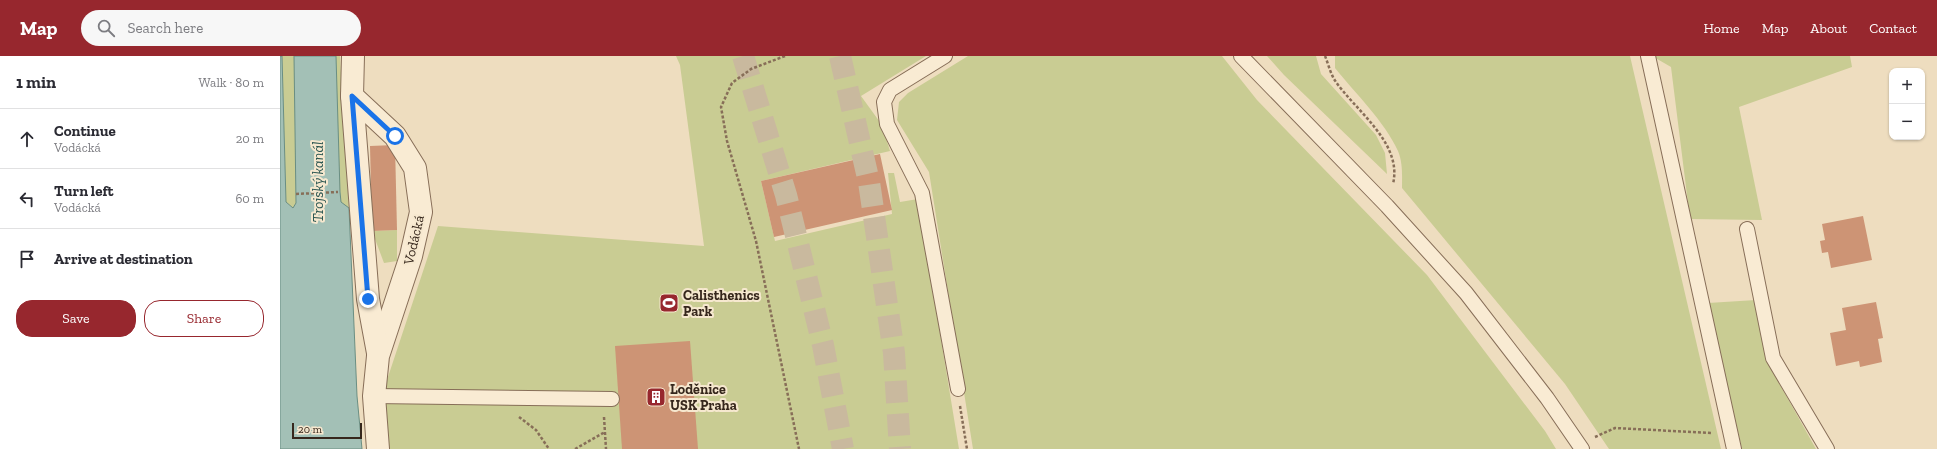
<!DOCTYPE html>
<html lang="en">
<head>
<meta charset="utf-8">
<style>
  body { margin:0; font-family:"Zilla Slab",serif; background:#f7f7f7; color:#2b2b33 }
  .controls { position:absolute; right:12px; top:12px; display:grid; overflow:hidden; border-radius:8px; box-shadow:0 1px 3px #0004 }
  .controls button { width:36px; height:36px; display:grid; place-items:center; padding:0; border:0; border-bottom:1px solid #e1e1e2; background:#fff; color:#2b2b33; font:20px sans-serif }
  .scale { position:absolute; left:12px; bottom:10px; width:70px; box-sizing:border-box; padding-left:4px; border:2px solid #36271c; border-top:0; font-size:11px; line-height:14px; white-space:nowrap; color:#36271c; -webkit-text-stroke:3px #f6e8cf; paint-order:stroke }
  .stop { position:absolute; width:12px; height:12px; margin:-9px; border:3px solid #1a73e8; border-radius:50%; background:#fff }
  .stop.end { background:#1a73e8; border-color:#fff; box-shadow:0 1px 4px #0008 }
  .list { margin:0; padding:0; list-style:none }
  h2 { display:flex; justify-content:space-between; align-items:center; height:52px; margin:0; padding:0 16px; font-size:17px }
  h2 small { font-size:13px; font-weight:400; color:#7c7c81 }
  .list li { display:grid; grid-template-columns:26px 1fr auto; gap:12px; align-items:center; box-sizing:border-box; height:60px; padding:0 16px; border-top:1px solid #e1e1e2 }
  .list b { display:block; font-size:15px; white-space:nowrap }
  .list p { margin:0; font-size:13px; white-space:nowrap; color:#7c7c81 }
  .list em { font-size:13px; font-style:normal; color:#7c7c81 }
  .actions { display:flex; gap:8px; padding:12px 16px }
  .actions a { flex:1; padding:9px 0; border:1px solid #97272e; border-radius:16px; text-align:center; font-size:14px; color:#97272e }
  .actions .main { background:#97272e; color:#fff }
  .icon { flex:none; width:22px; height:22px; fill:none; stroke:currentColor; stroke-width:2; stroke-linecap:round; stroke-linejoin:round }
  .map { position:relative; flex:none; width:1657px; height:393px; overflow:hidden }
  header { display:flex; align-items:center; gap:24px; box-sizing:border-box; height:56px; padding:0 20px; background:#97272e; color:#fff }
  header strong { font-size:19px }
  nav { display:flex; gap:22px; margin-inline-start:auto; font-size:14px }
  .search { width:280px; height:36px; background:#f7f7f7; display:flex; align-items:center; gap:10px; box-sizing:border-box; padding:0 14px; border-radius:22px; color:#7c7c81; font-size:15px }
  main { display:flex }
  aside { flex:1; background:#fff }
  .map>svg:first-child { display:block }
  .green { fill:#c9cc93 }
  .water { fill:#a3c0b6; stroke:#6a8e83 }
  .building { fill:#cd9475 }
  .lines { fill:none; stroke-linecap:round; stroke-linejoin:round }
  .highway-tunnel { stroke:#c9b99e; stroke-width:22; stroke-dasharray:22 11; stroke-linecap:butt }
  .lane-casing { stroke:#876e58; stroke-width:16 }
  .street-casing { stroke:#876e58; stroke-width:24 }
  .path { stroke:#876e58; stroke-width:2.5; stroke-dasharray:3 2; stroke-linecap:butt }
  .lane { stroke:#f9ebd3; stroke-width:14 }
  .street { stroke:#f9ebd3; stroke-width:22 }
  .route { stroke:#1a73e8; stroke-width:5 }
  .labels { text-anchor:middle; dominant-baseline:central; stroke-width:4; stroke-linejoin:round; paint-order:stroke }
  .street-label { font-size:14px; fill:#36271c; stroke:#f6e8cf }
  .poi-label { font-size:14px; font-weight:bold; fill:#36271c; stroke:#f6e8cf; text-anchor:start }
  .water-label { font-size:15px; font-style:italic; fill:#2b5651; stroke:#f6e8cf }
</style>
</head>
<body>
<header>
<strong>Map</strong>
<div class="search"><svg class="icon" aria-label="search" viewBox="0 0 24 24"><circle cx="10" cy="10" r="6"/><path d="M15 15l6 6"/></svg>Search here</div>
<nav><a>Home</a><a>Map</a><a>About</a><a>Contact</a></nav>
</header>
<main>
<aside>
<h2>1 min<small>Walk · 80 m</small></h2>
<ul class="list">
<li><svg class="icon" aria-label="ahead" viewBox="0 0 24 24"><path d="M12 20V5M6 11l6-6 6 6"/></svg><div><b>Continue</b><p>Vodácká</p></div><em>20 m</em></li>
<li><svg class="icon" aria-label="left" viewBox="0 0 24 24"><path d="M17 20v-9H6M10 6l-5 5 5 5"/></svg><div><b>Turn left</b><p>Vodácká</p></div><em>60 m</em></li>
<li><svg class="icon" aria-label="arrive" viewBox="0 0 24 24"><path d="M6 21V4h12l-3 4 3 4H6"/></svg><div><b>Arrive at destination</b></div></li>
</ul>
<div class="actions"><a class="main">Save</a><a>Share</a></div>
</aside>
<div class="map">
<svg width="1657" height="393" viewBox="0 0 1657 393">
  <rect width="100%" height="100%" fill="#eeddbf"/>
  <g class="green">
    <polygon points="2,0 60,0 69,152 61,147 13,152 6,146"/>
    <polygon points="396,0 646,0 581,40 602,69 610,95 481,125 495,185 612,158 608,117 614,117 620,146 638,143 679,393 106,393 104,340 107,324 158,170 424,190 400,9"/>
    <polygon points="688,0 942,0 977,44 1147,219 1265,375 1276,393 693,393 649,116 617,64 619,46 628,37"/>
    <polygon points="987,0 1036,0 1041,18 1096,79 1105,97 1107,118 1004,19"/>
    <path d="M1055,0h295l91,393h-112l-44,-65 -163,-196c0,-12 1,-25 -4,-37 -13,-29 -43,-58 -63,-83z"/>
    <polygon points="1372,0 1570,0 1572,11 1459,51 1482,164 1410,163 1391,11"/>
    <polygon points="117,174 117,205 104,207 92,175"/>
    <polygon points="1476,244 1489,309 1536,393 1462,393 1428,247"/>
  </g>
  <polygon class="water" points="0,0 2,0 6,146 13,152 16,147 14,0 56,0 60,136 61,146 69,152 77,340 82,393 0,393"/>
  <g class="building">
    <polygon points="115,89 117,174 92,175 90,90"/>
    <polygon points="600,98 612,154 494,181 481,125"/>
    <polygon points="1583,160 1592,204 1551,212 1548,196 1542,197 1540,185 1545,184 1542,168"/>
    <polygon points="1596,246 1603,282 1598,283 1602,306 1580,311 1579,305 1556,310 1550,277 1566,274 1562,252"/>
    <polygon points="410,285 418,393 342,393 335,290"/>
  </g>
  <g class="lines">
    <g class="highway-tunnel">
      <polyline points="463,0 506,139 543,289 563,393"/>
      <polyline points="560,0 589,126 614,297 620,393"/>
    </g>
    <g class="lane-casing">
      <g id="lane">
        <polyline points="665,0 610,34 604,46 607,68 642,137 678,333"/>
        <polyline points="961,0 1107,150 1186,237 1267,342 1302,393"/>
        <polyline points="1368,0 1454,393"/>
        <polyline points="1467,173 1493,302 1547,393"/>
        <polyline points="94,340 332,343"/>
      </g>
    </g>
    <g class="street-casing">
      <g id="street">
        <polyline points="73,0 72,40 115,80 135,112 141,156 131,200 98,300 94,340 98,393"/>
        <polyline points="72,40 88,243 98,297"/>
      </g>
    </g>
    <g class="path">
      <polyline points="505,0 471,13 452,27 441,51 447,85 476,185 519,393"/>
      <path d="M1045,0c3,7 5,16 9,23 20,31 69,63 59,105"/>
      <polyline points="16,138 58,136"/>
      <polyline points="680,350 687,393"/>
      <polyline points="239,361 256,374 269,393"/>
      <polyline points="324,361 326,393"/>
      <polyline points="1315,381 1335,372 1432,377"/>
      <polyline points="295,393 325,376"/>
    </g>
    <use href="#lane" class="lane"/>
    <use href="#street" class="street"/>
  </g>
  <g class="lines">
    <polyline class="route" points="88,243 72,40 115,80"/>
  </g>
  <defs>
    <g id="stadium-square" transform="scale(1)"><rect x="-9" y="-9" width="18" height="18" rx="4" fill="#97272e" stroke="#f6e8cf"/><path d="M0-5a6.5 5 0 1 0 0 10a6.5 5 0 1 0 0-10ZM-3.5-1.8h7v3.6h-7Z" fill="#fff"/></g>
    <g id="building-square" transform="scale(1)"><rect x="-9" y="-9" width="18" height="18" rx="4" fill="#97272e" stroke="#f6e8cf"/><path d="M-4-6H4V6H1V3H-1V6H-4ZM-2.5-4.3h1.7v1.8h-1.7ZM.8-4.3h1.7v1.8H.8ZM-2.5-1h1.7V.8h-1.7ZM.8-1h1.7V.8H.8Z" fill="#fff"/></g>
  </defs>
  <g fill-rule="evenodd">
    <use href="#stadium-square" x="389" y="247"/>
    <use href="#building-square" x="376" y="341"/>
  </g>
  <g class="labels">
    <g class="street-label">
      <text transform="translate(134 184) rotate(-77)">Vodácká</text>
    </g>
    <g class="poi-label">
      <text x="403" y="239">Calisthenics<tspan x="403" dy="16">Park</tspan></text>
      <text x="390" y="333">Loděnice<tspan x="390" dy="16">USK Praha</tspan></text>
    </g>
    <g class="water-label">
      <text transform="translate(38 126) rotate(-90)">Trojský kanál</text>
    </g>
  </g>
</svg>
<div class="controls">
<button>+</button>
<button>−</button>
</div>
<div class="scale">20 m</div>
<div class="stop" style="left:115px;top:80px"></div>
<div class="stop end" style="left:88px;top:243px"></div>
</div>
</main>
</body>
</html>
